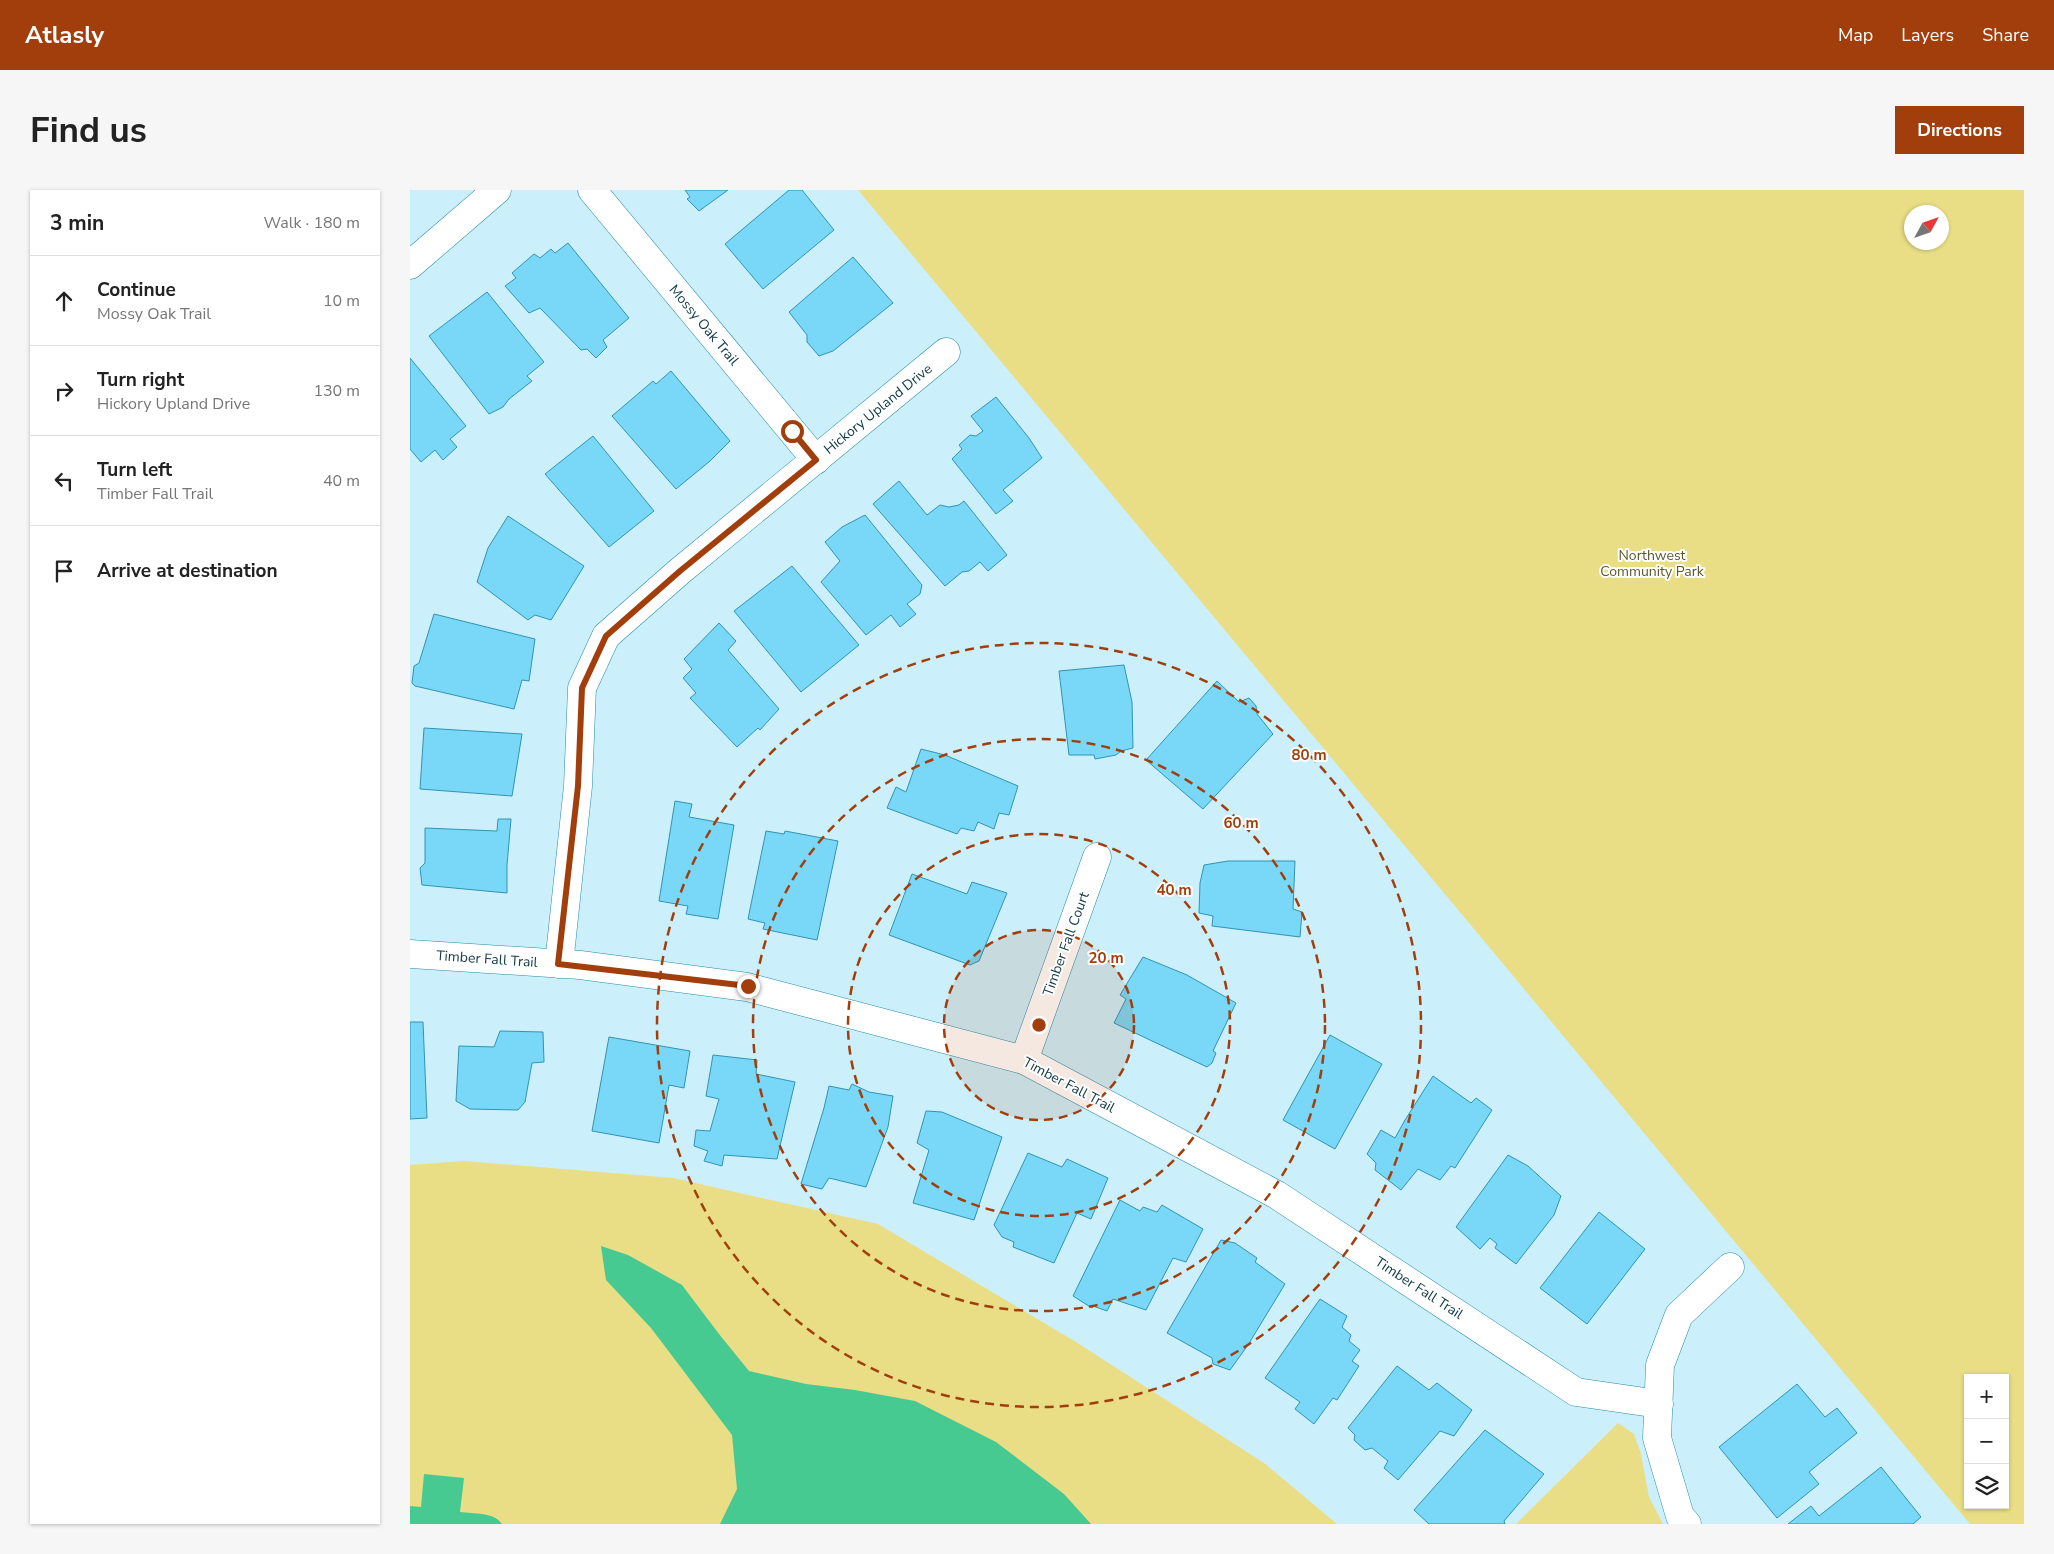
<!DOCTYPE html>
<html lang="en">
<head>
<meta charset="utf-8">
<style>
  body { margin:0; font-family:"Nunito Sans",sans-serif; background:#f6f6f6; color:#222 }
  .controls { position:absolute; right:15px; bottom:15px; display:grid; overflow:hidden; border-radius:0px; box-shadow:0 1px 4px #0004 }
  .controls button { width:45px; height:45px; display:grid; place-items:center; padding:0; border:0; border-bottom:1px solid #e0e0e0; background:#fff; color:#222; font:25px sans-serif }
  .compass { position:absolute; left:1494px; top:15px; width:45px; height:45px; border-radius:50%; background:#fff; box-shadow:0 1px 4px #0004; rotate:50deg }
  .stop { position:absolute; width:15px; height:15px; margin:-11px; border:4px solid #a23e0b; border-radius:50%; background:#fff }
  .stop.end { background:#a23e0b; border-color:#fff; box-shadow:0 1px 5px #0008 }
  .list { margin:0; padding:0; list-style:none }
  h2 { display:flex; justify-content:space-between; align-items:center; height:65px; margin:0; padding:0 20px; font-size:21px }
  h2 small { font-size:16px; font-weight:400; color:#767676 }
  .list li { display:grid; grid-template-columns:32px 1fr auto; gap:15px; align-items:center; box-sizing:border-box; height:90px; padding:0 20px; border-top:1px solid #e0e0e0 }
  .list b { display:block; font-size:19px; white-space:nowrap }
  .list p { margin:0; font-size:16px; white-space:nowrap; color:#767676 }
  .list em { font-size:16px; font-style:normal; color:#767676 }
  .icon { flex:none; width:28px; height:28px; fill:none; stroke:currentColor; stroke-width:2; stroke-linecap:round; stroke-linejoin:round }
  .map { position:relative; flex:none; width:1614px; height:1334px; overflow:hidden; border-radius:0px }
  header { display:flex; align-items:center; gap:30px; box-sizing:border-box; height:70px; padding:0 25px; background:#a23e0b; color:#fff }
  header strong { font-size:24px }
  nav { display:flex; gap:28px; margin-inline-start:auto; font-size:18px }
  .intro { display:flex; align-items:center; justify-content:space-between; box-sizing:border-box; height:120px; padding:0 30px }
  h1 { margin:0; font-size:35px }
  .button { padding:12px 22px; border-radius:0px; background:#a23e0b; color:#fff; font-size:18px; font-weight:700 }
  main { display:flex; gap:30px; padding:0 30px }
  aside { flex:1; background:#fff; border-radius:0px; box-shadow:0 1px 4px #0004 }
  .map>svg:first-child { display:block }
  .green { fill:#e9de85; fill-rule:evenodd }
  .water { fill:#47c992 }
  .building { fill:#79d8f7; stroke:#3094b2 }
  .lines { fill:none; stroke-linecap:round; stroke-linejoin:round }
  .street-casing { stroke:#258caa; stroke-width:29 }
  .street { stroke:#fff; stroke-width:28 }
  .route { stroke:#a23e0b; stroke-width:6 }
  .ring { fill:none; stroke:#a23e0b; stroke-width:2.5; stroke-dasharray:9 6 }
  .labels { text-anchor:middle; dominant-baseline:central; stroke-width:4; stroke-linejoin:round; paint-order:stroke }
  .street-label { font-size:14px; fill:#0f3945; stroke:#fff }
  .park-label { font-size:14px; fill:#5e5829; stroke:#fff }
  .centre { fill:#a23e0b; stroke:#fff; stroke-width:2.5 }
  .ring-label { font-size:15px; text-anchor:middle; font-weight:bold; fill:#a23e0b; stroke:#fff; stroke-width:4; stroke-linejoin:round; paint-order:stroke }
</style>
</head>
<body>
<header>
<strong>Atlasly</strong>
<nav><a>Map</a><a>Layers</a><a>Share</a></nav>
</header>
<div class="intro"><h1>Find us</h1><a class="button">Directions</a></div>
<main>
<aside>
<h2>3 min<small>Walk · 180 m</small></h2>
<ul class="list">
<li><svg class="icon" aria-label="ahead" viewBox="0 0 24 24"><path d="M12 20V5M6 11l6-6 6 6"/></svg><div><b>Continue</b><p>Mossy Oak Trail</p></div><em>10 m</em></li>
<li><svg class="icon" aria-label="right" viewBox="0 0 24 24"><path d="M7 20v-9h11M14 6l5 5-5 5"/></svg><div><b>Turn right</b><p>Hickory Upland Drive</p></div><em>130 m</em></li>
<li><svg class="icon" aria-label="left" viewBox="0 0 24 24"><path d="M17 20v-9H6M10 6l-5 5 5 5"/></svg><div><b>Turn left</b><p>Timber Fall Trail</p></div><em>40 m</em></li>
<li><svg class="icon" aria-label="arrive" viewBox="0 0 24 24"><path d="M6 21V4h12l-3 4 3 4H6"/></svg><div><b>Arrive at destination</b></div></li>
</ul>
</aside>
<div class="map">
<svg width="1614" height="1334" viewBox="0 0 1614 1334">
  <rect width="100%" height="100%" fill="#cceffc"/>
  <g class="green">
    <path d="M448,0h1166v1334h-54zM1502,22h30v30h-30zM1558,1188h37v127h-37z"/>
    <polygon points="54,971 263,988 468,1034 666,1152 854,1273 927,1334 0,1334 0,975"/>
    <polygon points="1208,1233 1224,1244 1231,1264 1239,1307 1253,1334 1106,1334"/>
  </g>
  <g class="water">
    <polygon points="191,1056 218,1065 272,1095 309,1144 339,1181 396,1194 445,1200 505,1211 586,1252 654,1304 681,1334 310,1334 327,1299 322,1245 241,1138 196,1090"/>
    <path d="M14,1284l40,4 -4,34c14,2 34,0 42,12h-92v-18l11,1z"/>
  </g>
  <g class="building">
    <polygon points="275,0 318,0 289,21 277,9 280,7"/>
    <polygon points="379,0 392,0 424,40 353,99 315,54"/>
    <polygon points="158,53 219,128 193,150 197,157 186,168 177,159 171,160 130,118 119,123 95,96 106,88 102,83 124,64 130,68 141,59 145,63"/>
    <polygon points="443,67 483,113 423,161 409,166 397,152 397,145 379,122"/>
    <polygon points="77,102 134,172 117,186 122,191 99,209 93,217 79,224 19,146"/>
    <polygon points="0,168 56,236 40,249 47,257 33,270 25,260 11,272 0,259"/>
    <polygon points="261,181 320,251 300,271 266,299 202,226 243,191 246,194"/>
    <polygon points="586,207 619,248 632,268 593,300 603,311 586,324 542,269 552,259 549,255 560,245 566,246 573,241 561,226"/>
    <polygon points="183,246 244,321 199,357 135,284"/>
    <polygon points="489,291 517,325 530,315 539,317 549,315 554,311 597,365 578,381 570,372 559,381 552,382 535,396 463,314"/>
    <polygon points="455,325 512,395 510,404 497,414 506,424 490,437 481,425 456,445 411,392 430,371 415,352 432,337"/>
    <polygon points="98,326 174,376 141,430 125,425 118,430 67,392 78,358"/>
    <polygon points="382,376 449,455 391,502 324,421"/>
    <polygon points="24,424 125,449 119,491 112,490 104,519 5,496 2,493 4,476 9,473"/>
    <polygon points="309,433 326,451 318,460 369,519 350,540 348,538 327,557 280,508 286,503 273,488 282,479 274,469"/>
    <polygon points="714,475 722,512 723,558 711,561 706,565 685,569 684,565 659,565 649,481"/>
    <polygon points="807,491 829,512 839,508 846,516 847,524 863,544 793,619 736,570"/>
    <polygon points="14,538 112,544 102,606 10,599"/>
    <polygon points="511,559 535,565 608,596 599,625 589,623 584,639 568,632 564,641 551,638 547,644 477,618 486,597 496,602"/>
    <polygon points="265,611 282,614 279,627 324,635 308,729 276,724 278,716 249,711"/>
    <polygon points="88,629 101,629 97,675 97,703 12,695 10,678 15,673 15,638 87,641"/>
    <polygon points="356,641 374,644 375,641 428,651 407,750 353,739 355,733 338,729"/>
    <polygon points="818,671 885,671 883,719 892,722 890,747 802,736 803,726 789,723 790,693 794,675"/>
    <polygon points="502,684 557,704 562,692 597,703 569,771 560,775 479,745"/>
    <polygon points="733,767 777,785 826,813 803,861 806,863 802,873 797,877 704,833 716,809 710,805"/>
    <polygon points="0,832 13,832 17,928 0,929"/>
    <polygon points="90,841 133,842 134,872 122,873 115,912 108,920 60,919 46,911 49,856 84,857"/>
    <polygon points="920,845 972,874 925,959 873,930"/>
    <polygon points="199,847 280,861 274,898 259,895 249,953 182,941"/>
    <polygon points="303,865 347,870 346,884 385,892 367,969 314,965 312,976 294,971 298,961 284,956 286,940 300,941 309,909 296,906"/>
    <polygon points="1023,886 1061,913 1066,908 1082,920 1045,978 1041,976 1030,990 1008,979 991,1000 965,980 966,973 957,964 971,940 985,948 995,930"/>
    <polygon points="442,894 459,902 483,906 478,937 456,997 419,988 412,999 391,994 414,918 419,896 439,900"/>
    <polygon points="516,921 532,922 592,947 564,1030 503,1013 519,960 507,953"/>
    <polygon points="618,963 652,977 657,969 698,988 681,1029 667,1023 644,1073 603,1057 604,1052 592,1047 584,1035"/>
    <polygon points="1098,965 1118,976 1151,1006 1144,1025 1106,1074 1085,1058 1087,1054 1080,1048 1070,1059 1046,1037"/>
    <polygon points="710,1010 730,1021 733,1017 747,1022 752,1015 793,1039 776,1072 763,1068 736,1120 703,1109 697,1121 683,1116 682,1118 663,1106"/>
    <polygon points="1189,1022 1235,1059 1177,1134 1130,1098"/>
    <polygon points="811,1050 825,1053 847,1068 845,1072 875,1094 838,1155 820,1180 803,1174 802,1168 757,1143"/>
    <polygon points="910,1109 937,1126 932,1137 941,1145 939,1151 950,1160 942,1171 949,1176 927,1210 923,1208 904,1234 885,1219 890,1212 855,1188"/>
    <polygon points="987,1176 1019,1200 1027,1193 1062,1220 1044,1246 1030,1241 988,1290 974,1278 978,1271 962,1258 955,1260 944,1250 945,1245 938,1238"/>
    <polygon points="1387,1194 1415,1227 1427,1218 1447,1243 1399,1282 1409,1294 1367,1328 1309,1257"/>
    <polygon points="1075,1240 1134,1284 1094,1331 1095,1334 1019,1334 1004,1320"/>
    <polygon points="1471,1277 1511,1327 1503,1334 1378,1334 1401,1316 1409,1326"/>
  </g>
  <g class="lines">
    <g class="street-casing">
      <g id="street">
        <polyline points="182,0 406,270"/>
        <polyline points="0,75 87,0"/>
        <polyline points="0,764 170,775 337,797 614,870 867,1005 1166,1202 1249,1214"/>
        <polyline points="149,774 168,596 172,498 196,446 270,381 536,162"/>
        <polyline points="614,870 687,667"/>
        <polyline points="1277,1334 1270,1326 1247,1248 1250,1175 1269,1125 1320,1077"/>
      </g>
    </g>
    <use href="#street" class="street"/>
  </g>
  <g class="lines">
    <polyline class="route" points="338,796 148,774 168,596 172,498 196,446 270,381 406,270 382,241"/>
  </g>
  <circle cx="629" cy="835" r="95" fill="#a23e0b" fill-opacity=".12"/>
  <g class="ring">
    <circle cx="629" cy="835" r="95"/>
    <circle cx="629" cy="835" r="191"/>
    <circle cx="629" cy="835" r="286"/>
    <circle cx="629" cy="835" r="382"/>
  </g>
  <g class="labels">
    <g class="street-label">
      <text transform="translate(294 135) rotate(50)">Mossy Oak Trail</text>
      <text transform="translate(468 219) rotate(-39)">Hickory Upland Drive</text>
      <text transform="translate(656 754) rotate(-70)">Timber Fall Court</text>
      <text transform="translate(77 769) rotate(4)">Timber Fall Trail</text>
      <text transform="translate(659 895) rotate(28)">Timber Fall Trail</text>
      <text transform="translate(1009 1098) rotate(33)">Timber Fall Trail</text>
    </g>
    <g class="park-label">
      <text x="1242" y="365">Northwest<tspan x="1242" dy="16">Community Park</tspan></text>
    </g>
  </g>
  <circle cx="629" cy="835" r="8" class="centre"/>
  <g class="ring-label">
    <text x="899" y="570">80 m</text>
    <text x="831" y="638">60 m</text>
    <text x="764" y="705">40 m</text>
    <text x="696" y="773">20 m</text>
  </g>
</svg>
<div class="controls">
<button>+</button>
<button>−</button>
<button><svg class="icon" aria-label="layers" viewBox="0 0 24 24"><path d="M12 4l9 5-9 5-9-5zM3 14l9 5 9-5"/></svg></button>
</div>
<svg class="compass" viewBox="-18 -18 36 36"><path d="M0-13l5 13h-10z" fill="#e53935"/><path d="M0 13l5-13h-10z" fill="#767676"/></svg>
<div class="stop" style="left:382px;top:241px"></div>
<div class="stop end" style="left:338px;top:796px"></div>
</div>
</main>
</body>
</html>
